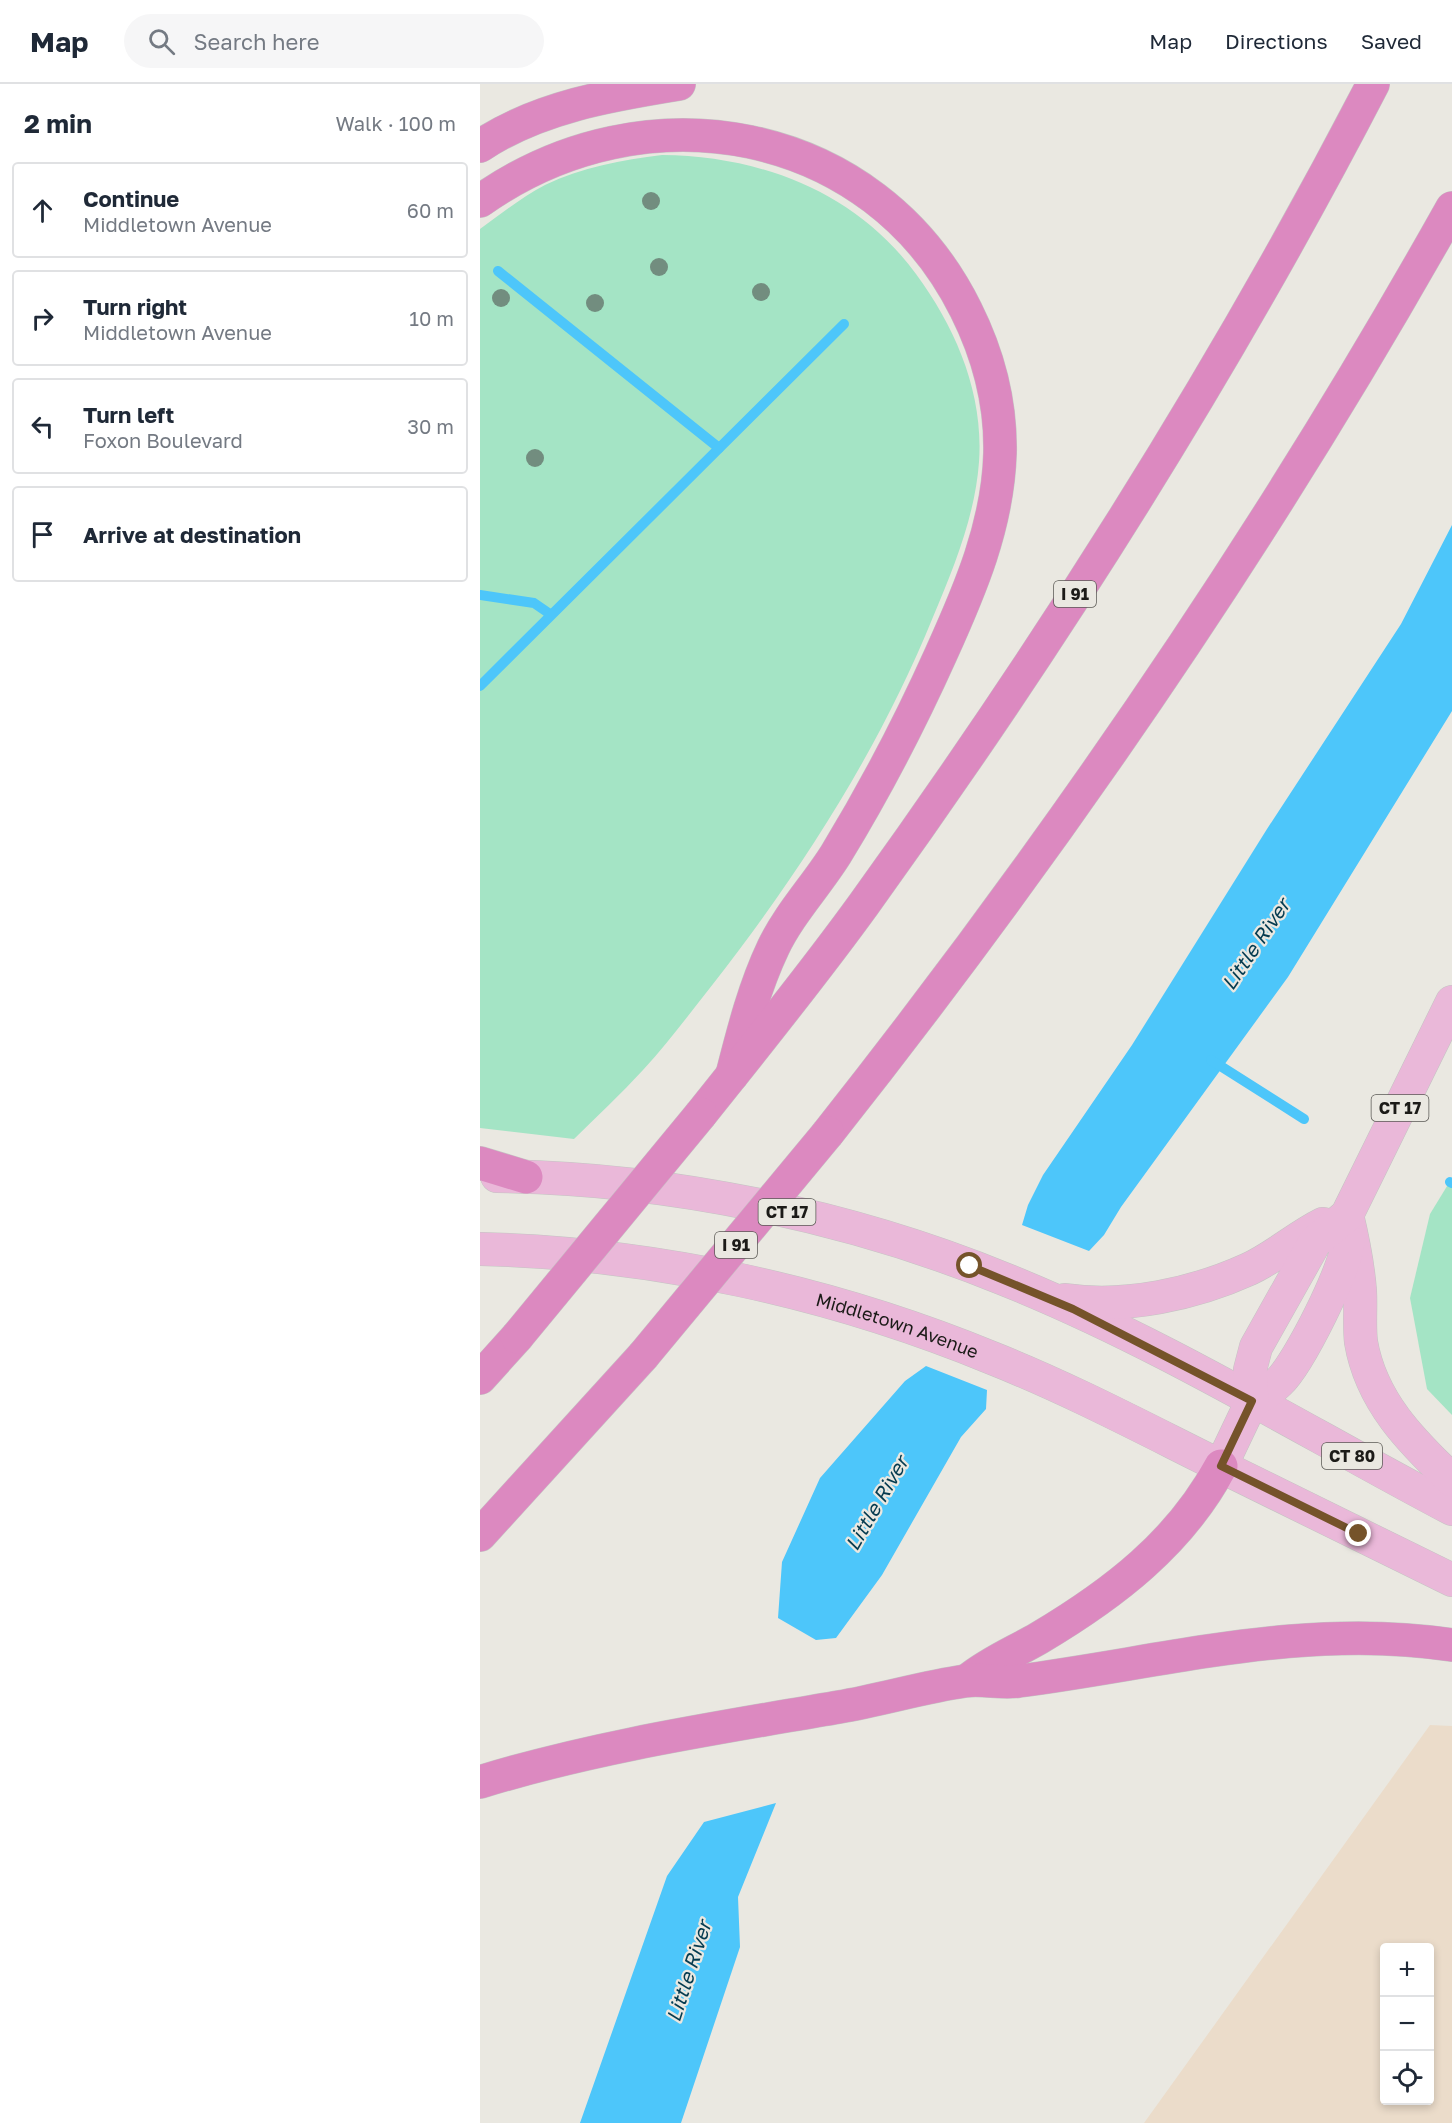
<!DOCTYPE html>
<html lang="en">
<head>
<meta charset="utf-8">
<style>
  body { margin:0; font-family:"Golos Text",sans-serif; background:#f6f6f7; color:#1f2937 }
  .controls { position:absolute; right:18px; bottom:18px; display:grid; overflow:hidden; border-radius:6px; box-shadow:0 3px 9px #0003 }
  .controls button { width:54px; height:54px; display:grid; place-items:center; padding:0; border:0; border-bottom:2px solid #e0e1e3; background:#fff; color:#1f2937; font:30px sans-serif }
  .stop { position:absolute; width:18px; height:18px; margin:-14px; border:4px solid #75532a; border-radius:50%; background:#fff }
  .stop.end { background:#75532a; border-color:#fff; box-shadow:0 2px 6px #0008 }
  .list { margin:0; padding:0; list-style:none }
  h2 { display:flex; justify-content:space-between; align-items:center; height:78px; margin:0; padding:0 24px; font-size:26px }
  h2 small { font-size:20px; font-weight:400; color:#747a83 }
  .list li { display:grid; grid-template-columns:39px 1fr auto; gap:18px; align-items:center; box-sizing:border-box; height:96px; margin:0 12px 12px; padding:0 12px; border:2px solid #e0e1e3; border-radius:6px }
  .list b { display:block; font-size:22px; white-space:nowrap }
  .list p { margin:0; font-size:20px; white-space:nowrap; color:#747a83 }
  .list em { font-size:20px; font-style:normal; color:#747a83 }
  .icon { flex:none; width:33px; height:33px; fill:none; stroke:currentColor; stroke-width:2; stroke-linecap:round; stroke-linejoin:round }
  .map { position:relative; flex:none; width:972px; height:2039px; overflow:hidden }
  header { display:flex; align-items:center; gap:36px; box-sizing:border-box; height:84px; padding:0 30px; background:#fff; border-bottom:2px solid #e0e1e3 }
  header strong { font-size:28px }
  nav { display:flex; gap:33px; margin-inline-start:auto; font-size:21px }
  .search { width:420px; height:54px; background:#f6f6f7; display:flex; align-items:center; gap:15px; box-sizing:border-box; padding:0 21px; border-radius:33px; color:#747a83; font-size:22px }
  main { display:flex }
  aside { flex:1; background:#fff }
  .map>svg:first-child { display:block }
  .commercial { fill:#ebdcca; fill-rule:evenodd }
  .green { fill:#a4e4c5 }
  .water { fill:#4dc6fa }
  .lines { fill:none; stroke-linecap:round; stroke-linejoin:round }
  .stream { stroke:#4dc6fa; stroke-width:10 }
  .primary-casing { stroke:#c4c4c3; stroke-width:34 }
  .motorway-casing { stroke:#c4c4c3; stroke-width:34 }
  .primary { stroke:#eab8d9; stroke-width:33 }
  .motorway { stroke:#dc89c0; stroke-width:33 }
  .motorway-bridge-casing { stroke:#c4c4c3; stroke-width:34; stroke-linecap:butt }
  .motorway-bridge { stroke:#dc89c0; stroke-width:33 }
  .tree { fill:#728d7f }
  .route { stroke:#75532a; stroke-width:8 }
  .labels { text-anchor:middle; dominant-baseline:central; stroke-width:4.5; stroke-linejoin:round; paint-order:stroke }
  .shield { fill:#eae8e1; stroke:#5a5854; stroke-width:1.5 }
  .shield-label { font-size:16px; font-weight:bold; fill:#1c1b18 }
  .street-label { font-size:18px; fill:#1c1b18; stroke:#eae8e1 }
  .water-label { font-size:20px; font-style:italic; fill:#043b50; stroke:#eae8e1 }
</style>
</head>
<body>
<header>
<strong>Map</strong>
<div class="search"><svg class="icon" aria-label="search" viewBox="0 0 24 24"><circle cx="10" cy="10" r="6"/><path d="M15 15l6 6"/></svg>Search here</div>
<nav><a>Map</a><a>Directions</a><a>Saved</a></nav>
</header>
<main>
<aside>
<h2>2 min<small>Walk · 100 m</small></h2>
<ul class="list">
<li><svg class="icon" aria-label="ahead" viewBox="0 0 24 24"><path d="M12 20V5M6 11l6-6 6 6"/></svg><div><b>Continue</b><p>Middletown Avenue</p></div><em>60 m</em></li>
<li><svg class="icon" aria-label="right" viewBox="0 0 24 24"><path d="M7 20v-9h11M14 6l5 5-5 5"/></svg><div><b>Turn right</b><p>Middletown Avenue</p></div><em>10 m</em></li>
<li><svg class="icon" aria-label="left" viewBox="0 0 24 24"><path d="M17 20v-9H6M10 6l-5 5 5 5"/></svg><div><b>Turn left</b><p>Foxon Boulevard</p></div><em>30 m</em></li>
<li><svg class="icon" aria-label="arrive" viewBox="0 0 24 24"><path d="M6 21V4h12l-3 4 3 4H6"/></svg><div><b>Arrive at destination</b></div></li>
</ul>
</aside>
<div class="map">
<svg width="972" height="2039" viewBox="0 0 972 2039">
  <rect width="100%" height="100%" fill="#eae8e1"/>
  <path class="commercial" d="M950,1641l22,1v397h-308zM904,1864h46v152h-46z"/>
  <g class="green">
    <path d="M182,71c99,1 194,37 254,119 40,54 68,120 63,188 -4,54 -25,105 -46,155 -54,133 -132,254 -220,367 -23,29 -45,59 -70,86 -22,24 -46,46 -69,69l-94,-11v-899c21,-15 42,-32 65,-44 37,-18 77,-25 117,-30z"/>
    <polygon points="972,1094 972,1331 947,1305 930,1214 950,1130"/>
  </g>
  <g class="water">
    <polygon points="972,441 972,627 808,893 641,1123 624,1151 609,1167 542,1141 548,1121 563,1091 652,961 787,745 921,540"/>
    <polygon points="446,1282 507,1306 506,1325 481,1353 402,1491 356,1554 336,1556 298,1534 302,1478 340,1394 425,1297"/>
    <polygon points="296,1719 258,1813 260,1863 201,2039 100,2039 187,1792 224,1738"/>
  </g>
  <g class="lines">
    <g class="stream">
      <polyline points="18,187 239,364"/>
      <polyline points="0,511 54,519 70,530"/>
      <polyline points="0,602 364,240"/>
      <polyline points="731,976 824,1035"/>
      <polyline points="970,1098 972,1099"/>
    </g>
    <g class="primary-casing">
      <g id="primary">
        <path d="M17,1092c169,2 350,39 507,103 155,62 300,152 448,230"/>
        <path d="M867,1131c6,25 11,50 13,76 1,17 -1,34 1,51 10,59 50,99 91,138"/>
        <path id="s1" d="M0,1165c175,4 351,43 512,109 73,29 142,65 212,100 83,41 166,81 248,122"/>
        <path d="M585,1216c60,9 129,-6 184,-31 26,-12 48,-32 74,-45"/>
        <path d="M772,1317c9,-6 19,-11 27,-19 20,-19 68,-115 69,-141"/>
        <polyline points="741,1382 772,1317 770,1286 776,1263 835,1158 867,1131 972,918"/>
      </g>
    </g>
    <g class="motorway-casing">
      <g id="motorway">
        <path d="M0,62c58,-39 131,-51 199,-62"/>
        <path d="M0,117c164,-117 394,-77 486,109 22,44 35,94 34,143 -2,72 -30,137 -59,201 -31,69 -66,136 -105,200 -20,32 -47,60 -63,94 -19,40 -30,84 -41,127"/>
        <path d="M221,1030c55,-69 111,-138 163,-210 188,-261 361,-534 509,-820"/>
        <path d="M348,1049c231,-292 442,-600 624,-925"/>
        <polyline points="0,1079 46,1093"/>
        <polyline points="0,1294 37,1253"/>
        <polyline points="0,1451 163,1272"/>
        <path d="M488,1596c22,-18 47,-28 71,-42 74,-44 141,-95 182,-172"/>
        <path d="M0,1698c117,-36 238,-54 359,-75 42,-7 84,-20 126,-26 17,-3 36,3 54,0 145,-19 286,-59 433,-36"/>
      </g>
    </g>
    <use href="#primary" class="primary"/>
    <use href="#motorway" class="motorway"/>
    <g class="motorway-bridge-casing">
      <g id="motorway-bridge">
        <polyline points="37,1253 221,1030"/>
        <polyline points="163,1272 348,1049"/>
      </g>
    </g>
    <use href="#motorway-bridge" class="motorway-bridge"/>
  </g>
  <g class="tree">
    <circle cx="171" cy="117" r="9"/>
    <circle cx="179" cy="183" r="9"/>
    <circle cx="281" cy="208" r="9"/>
    <circle cx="21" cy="214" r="9"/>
    <circle cx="115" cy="219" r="9"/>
    <circle cx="55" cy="374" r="9"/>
  </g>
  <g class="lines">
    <polyline class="route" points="490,1182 593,1225 772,1317 741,1382 879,1450"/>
  </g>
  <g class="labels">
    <g class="shield">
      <rect x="574" y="497" width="42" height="26" rx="4.5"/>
      <rect x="891.5" y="1011" width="57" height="26" rx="4.5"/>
      <rect x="278.5" y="1115" width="57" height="26" rx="4.5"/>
      <rect x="235" y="1148" width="42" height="26" rx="4.5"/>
      <rect x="842" y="1359" width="60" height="26" rx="4.5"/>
    </g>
    <g class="shield-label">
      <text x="595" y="510">I 91</text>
      <text x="920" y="1024">CT 17</text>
      <text x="307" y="1128">CT 17</text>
      <text x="256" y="1161">I 91</text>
      <text x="872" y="1372">CT 80</text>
    </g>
    <g class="street-label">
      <text stroke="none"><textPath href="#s1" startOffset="426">Middletown Avenue</textPath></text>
    </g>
    <g class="water-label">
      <text transform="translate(775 860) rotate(-56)">Little River</text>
      <text transform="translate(396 1419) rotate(-60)">Little River</text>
      <text transform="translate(208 1887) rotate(-72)">Little River</text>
    </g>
  </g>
</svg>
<div class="controls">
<button>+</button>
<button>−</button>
<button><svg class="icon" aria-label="locate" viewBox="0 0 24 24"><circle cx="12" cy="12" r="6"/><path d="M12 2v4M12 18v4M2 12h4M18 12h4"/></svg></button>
</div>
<div class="stop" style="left:490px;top:1182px"></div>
<div class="stop end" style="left:879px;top:1450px"></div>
</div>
</main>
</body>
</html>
